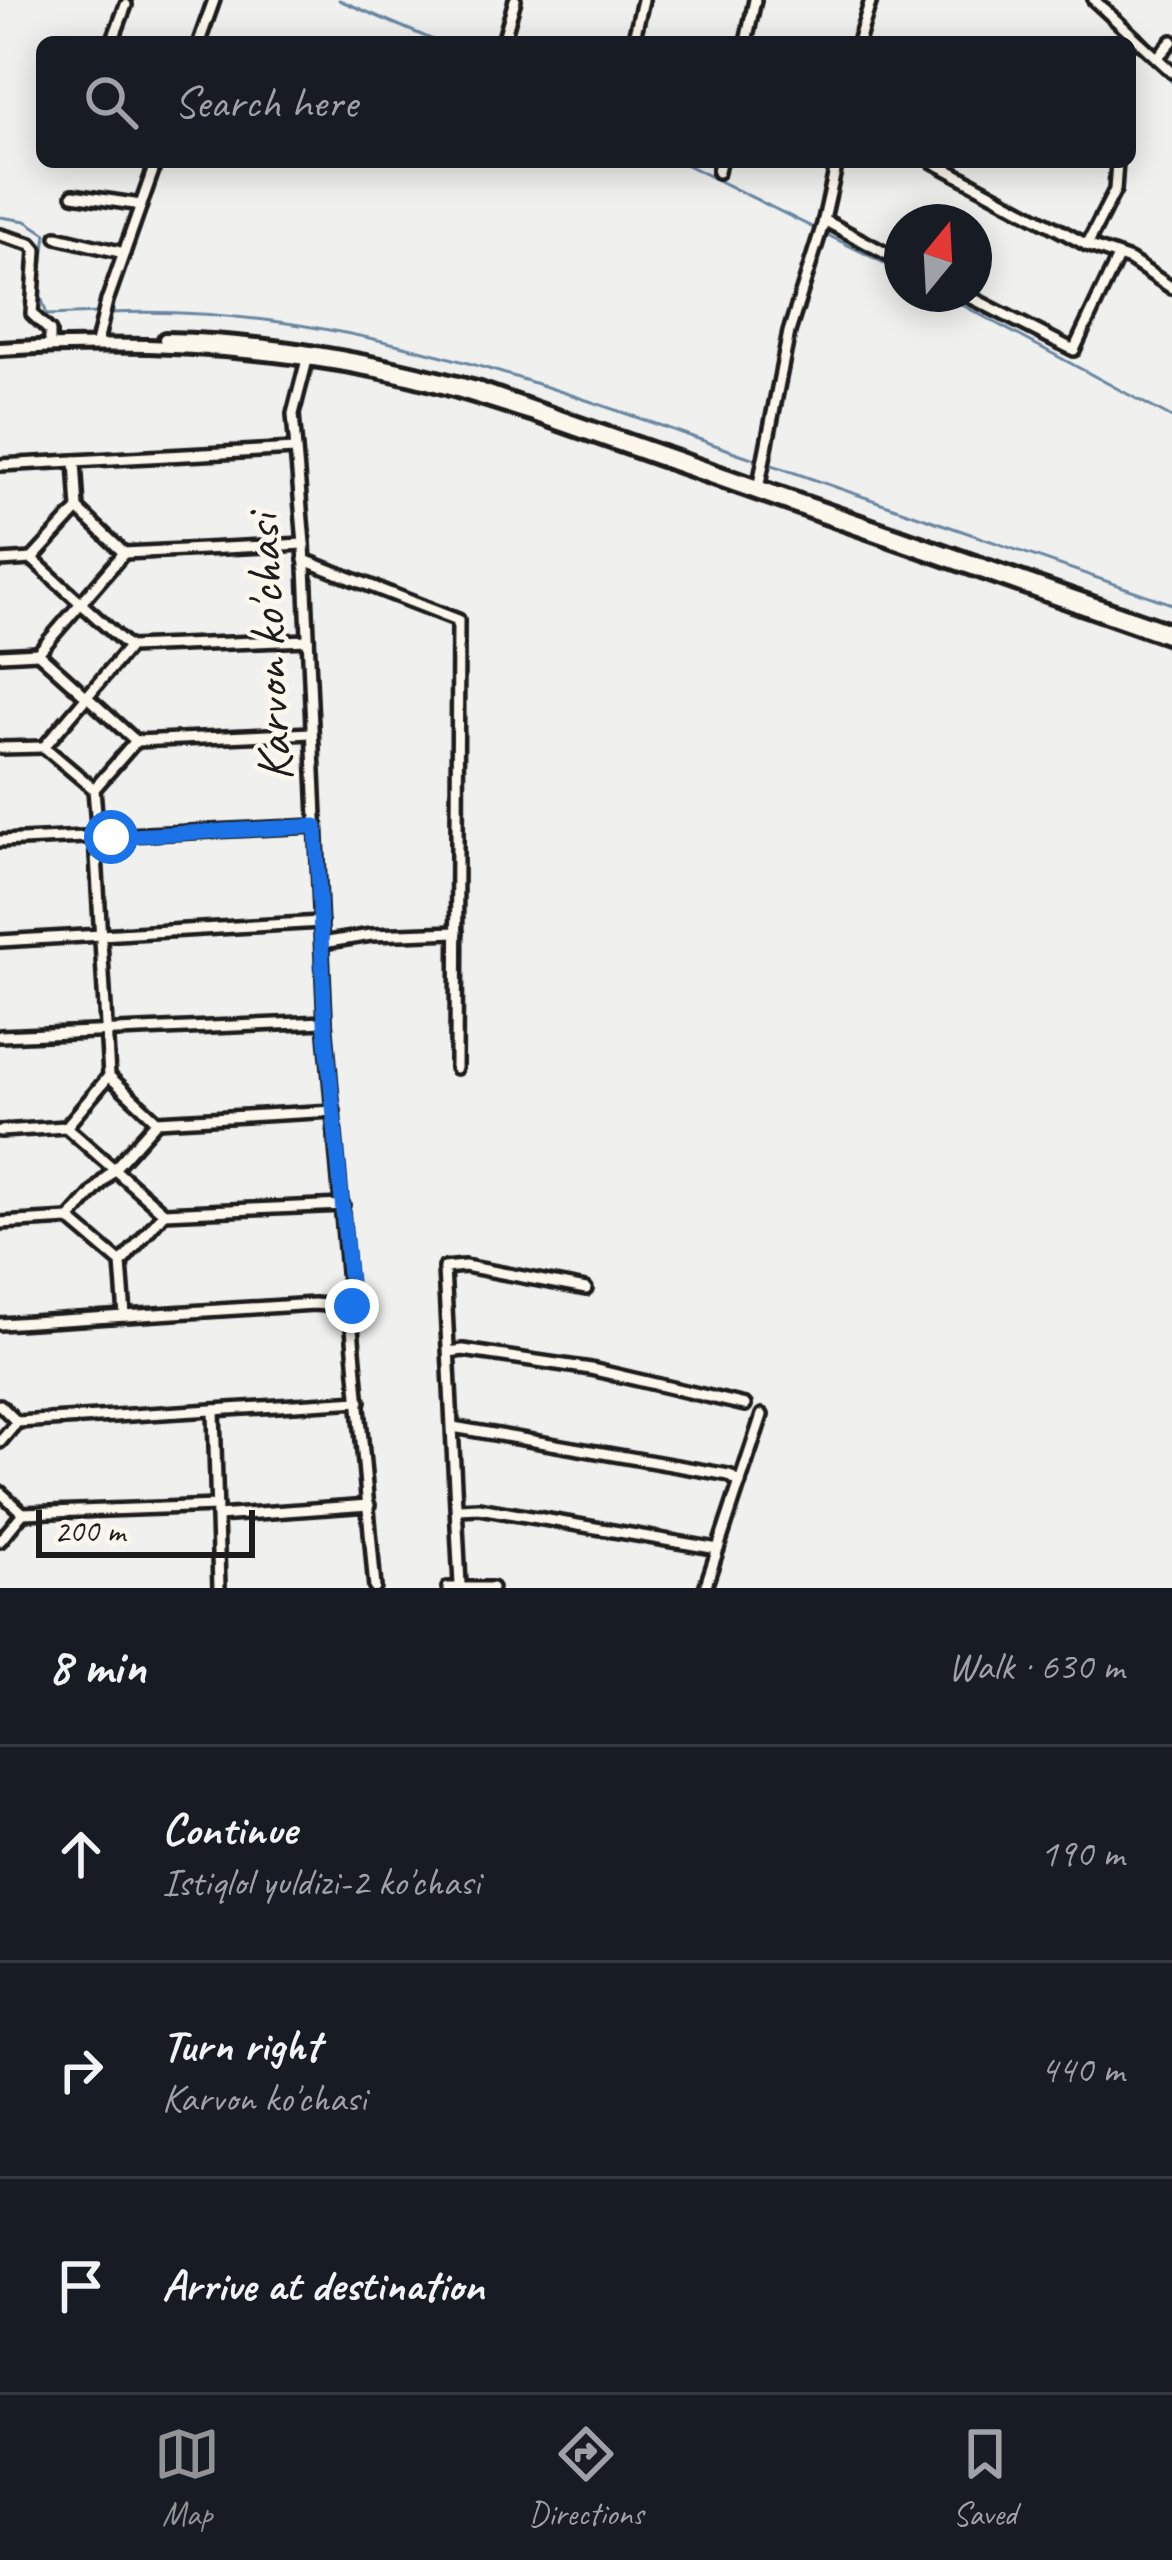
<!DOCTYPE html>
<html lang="en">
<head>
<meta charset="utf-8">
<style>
  body { margin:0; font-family:Caveat,sans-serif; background:#20242c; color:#f1f3f6 }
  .compass { position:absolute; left:884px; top:204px; width:108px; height:108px; border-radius:50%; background:#171b24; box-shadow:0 6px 30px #0003; rotate:18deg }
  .scale { position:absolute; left:36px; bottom:30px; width:219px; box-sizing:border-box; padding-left:12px; border:6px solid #1c1c1c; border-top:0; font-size:33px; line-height:42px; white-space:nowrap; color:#1c1c1c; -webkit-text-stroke:9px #fbf7ec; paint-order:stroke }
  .stop { position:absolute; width:36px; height:36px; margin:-27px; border:9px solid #1a73e8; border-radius:50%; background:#fff }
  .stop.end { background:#1a73e8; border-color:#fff; box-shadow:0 3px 12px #0008 }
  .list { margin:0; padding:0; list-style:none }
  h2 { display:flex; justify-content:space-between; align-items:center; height:156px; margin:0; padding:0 48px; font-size:51px }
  h2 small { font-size:39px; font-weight:400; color:#9ea1a6 }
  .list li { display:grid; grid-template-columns:78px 1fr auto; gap:36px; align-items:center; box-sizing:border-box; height:216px; padding:0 48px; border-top:3px solid #363941 }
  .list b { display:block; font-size:45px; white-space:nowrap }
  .list p { margin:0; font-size:39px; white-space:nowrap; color:#9ea1a6 }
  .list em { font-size:39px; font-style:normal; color:#9ea1a6 }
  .icon { flex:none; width:66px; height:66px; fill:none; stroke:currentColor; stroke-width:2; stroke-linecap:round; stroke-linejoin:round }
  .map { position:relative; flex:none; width:1172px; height:1588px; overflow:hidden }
  .search { position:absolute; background:#171b24; box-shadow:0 6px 30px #0003; left:36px; right:36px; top:36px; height:132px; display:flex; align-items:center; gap:30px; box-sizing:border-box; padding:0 42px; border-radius:18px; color:#9ea1a6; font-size:45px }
  .sheet { height:804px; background:#171b24 }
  nav { display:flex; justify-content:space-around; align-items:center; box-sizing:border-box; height:168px; border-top:3px solid #363941; background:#171b24; font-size:33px; color:#9ea1a6 }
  nav a { display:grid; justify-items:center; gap:6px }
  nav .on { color:#919294 }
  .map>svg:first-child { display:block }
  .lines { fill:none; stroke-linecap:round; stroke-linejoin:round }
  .stream { stroke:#6986a0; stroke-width:3 }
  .minor-casing { stroke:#1c1c1c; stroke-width:18 }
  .major-casing { stroke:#1c1c1c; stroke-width:20 }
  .minor { stroke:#fbf7ec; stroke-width:9 }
  .major { stroke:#fbf7ec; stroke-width:10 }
  .route { stroke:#1a73e8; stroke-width:15 }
  .labels { text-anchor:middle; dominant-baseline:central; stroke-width:9; stroke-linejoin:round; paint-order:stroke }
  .street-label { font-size:51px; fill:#1c1c1c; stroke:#fbf7ec }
</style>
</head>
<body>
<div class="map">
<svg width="1172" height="1588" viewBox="0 0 1172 1588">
  <rect width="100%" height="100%" fill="#f0f1ef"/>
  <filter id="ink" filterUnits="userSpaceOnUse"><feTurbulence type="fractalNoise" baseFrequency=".00833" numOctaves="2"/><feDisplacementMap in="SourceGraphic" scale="24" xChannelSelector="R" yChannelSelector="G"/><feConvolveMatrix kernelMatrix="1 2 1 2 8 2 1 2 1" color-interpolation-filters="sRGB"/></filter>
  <g filter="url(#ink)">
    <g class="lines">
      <g class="stream">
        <polyline points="339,0 438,42"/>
        <polyline points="1142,53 1172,82"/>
        <polyline points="681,162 902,272"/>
        <polyline points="0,217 26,221 46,234 39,291 47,315 99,313"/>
        <polyline points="942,294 1172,418"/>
        <path d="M109,313c223,-10 436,72 643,145 140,49 280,97 420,146"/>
      </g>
      <g class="minor-casing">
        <g id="minor">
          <polyline points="1094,0 1172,72"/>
          <polyline points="112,42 126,5"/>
          <polyline points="199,42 214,0"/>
          <polyline points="503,42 515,0"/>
          <polyline points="633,42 643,0"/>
          <polyline points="746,42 755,0"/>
          <polyline points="858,42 871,0"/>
          <polyline points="1157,58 1172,41"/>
          <polyline points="933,162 1087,245 1130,260 1172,288"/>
          <polyline points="718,172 720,162"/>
          <polyline points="73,195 141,205"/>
          <polyline points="824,220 902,262"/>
          <polyline points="0,235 31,244 36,250 32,314 50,331 50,340"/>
          <polyline points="57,237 124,253"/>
          <polyline points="1087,245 1115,190 1117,162"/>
          <polyline points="964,294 1074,350 1117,259"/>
          <polyline points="97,343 107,301 156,162"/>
          <polyline points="308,356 293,414 304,544 325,1022 375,1588"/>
          <polyline points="75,461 78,509 124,553"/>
          <polyline points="0,465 295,449"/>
          <polyline points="758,489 789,332 823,224 837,162"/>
          <polyline points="124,553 304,544"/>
          <polyline points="32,559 129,647"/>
          <polyline points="32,559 78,509"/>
          <polyline points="304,560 458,620 456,1068"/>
          <polyline points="0,561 32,559"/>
          <polyline points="129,647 308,640"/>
          <polyline points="38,653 124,553"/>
          <polyline points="38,653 136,741"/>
          <polyline points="0,655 38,653"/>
          <polyline points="136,741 312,733"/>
          <polyline points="44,747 129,647"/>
          <polyline points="44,747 94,789"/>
          <polyline points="0,748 44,747"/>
          <polyline points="98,838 94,789 136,741"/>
          <polyline points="0,841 316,826"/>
          <polyline points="0,941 321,922"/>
          <polyline points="322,943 371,935 457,932"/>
          <polyline points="0,1036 325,1022"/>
          <polyline points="109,1076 157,1121"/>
          <polyline points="157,1121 334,1111"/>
          <polyline points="66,1127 109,1076 95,838"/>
          <polyline points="66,1127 164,1213"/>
          <polyline points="0,1131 66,1127"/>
          <polyline points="164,1213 343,1205"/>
          <polyline points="69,1219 157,1121"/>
          <polyline points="69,1219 121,1263 125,1316"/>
          <polyline points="0,1223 69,1219"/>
          <polyline points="121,1263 164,1213"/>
          <polyline points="0,1324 314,1304 352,1307"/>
          <polyline points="449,1352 463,1350 591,1369 745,1405"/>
          <polyline points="0,1405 17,1422"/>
          <polyline points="214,1410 219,1588"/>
          <polyline points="17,1422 360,1401"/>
          <polyline points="453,1427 729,1475 740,1483"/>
          <polyline points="0,1442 17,1422"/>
          <polyline points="0,1492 23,1513"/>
          <polyline points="458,1509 479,1508 718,1549"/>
          <polyline points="23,1513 217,1506"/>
          <polyline points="217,1516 369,1505"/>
          <polyline points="0,1541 23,1513"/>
          <polyline points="460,1585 444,1268 465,1266 586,1289"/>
          <polyline points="448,1588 492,1588"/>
          <polyline points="705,1588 762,1415"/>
        </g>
      </g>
      <g class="major-casing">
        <g id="major">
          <path d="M165,339c108,2 211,22 315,50l692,242"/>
          <path d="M0,349c127,-8 252,-3 377,22 55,11 107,28 160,45l635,223"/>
        </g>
      </g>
      <use href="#minor" class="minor"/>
      <use href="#major" class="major"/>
    </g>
  </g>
  <g class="lines" filter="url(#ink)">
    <polyline class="route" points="111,837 316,826 325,1022 352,1306"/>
  </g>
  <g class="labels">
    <g class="street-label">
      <text transform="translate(268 648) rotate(-93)">Karvon ko'chasi</text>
    </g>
  </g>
</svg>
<svg class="compass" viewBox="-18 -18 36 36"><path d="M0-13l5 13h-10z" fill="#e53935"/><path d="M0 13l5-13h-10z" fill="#9ea1a6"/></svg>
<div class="scale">200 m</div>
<div class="stop" style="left:111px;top:837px"></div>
<div class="stop end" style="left:352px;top:1306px"></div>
<div class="search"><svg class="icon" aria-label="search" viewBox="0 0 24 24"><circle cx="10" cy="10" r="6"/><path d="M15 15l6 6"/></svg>Search here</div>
</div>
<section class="sheet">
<h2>8 min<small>Walk · 630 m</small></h2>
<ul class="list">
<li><svg class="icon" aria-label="ahead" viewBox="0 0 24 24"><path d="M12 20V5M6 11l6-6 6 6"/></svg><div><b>Continue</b><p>Istiqlol yuldizi-2 ko'chasi</p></div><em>190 m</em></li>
<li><svg class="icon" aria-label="right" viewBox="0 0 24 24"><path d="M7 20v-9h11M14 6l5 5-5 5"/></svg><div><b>Turn right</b><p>Karvon ko'chasi</p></div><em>440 m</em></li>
<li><svg class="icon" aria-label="arrive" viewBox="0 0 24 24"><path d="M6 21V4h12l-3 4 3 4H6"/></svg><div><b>Arrive at destination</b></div></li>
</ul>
</section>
<nav>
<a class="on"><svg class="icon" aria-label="map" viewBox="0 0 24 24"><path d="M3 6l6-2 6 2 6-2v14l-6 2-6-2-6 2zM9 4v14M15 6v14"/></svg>Map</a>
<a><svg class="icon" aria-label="directions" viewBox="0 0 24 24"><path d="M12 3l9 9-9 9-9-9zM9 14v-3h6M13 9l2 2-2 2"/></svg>Directions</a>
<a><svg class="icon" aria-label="saved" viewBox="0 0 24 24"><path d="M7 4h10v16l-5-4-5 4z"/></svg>Saved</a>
</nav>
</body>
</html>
